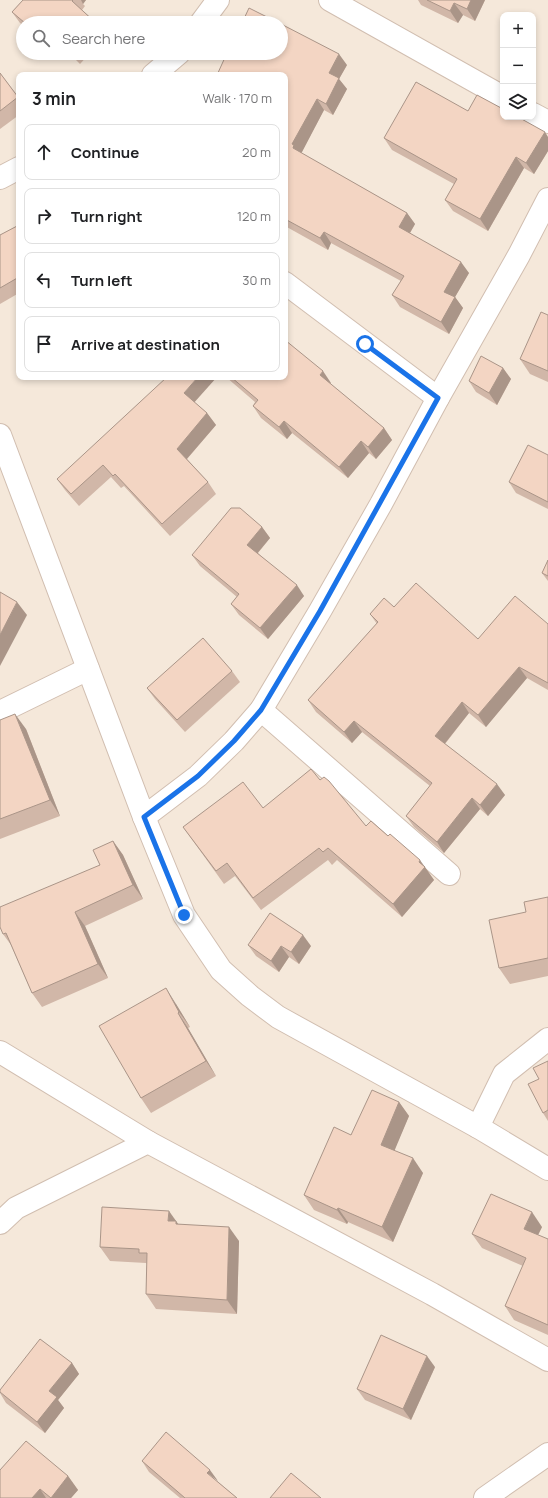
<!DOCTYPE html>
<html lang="en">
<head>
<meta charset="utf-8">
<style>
  body { margin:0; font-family:Manrope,sans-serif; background:#f2f2f2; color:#202124 }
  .controls { position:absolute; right:12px; top:12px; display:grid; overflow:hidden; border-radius:8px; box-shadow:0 2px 6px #0003 }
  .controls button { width:36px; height:36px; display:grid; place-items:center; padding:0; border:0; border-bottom:1px solid #e0e0e0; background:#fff; color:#202124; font:20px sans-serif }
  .stop { position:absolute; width:12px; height:12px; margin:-9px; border:3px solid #1a73e8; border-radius:50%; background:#fff }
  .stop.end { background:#1a73e8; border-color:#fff; box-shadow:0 1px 4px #0008 }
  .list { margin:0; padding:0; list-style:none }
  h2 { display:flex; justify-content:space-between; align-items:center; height:52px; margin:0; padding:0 16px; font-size:17px }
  h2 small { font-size:13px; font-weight:400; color:#757577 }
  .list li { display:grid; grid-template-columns:26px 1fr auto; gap:12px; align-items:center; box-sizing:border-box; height:56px; margin:0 8px 8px; padding:0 8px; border:1px solid #e0e0e0; border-radius:8px }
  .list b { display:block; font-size:15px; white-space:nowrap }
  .list em { font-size:13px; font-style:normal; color:#757577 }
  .icon { flex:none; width:22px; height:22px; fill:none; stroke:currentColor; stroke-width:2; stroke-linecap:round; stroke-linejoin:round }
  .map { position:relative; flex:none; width:548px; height:1498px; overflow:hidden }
  .search { position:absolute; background:#fff; box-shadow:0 2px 6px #0003; left:16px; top:16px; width:272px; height:44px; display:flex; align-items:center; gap:10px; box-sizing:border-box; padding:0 14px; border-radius:22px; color:#757577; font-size:15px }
  .panel { position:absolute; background:#fff; box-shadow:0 2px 6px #0003; left:16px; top:72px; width:272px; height:308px; border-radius:8px }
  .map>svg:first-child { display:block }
  .residential { fill:#f5e8da; fill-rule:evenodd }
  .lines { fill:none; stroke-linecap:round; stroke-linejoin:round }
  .minor-casing { stroke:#d1beb0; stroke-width:24 }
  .minor { stroke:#fff; stroke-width:22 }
  .wall { fill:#d1b7a8 }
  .shaded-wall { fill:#aa9588 }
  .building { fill:#f3d5c3; stroke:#aa9588 }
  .route { stroke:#1a73e8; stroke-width:5 }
</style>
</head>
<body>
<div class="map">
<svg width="548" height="1498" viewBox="0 0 548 1498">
  <rect width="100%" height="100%" fill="#fdf6ec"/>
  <path class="residential" d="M0,0h548v1498h-548zM503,15h30v102h-30zM23,23h258v30h-258zM19,75h266v302h-266z"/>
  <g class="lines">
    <g class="minor-casing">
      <g id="minor">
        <polyline points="330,0 503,97"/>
        <polyline points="201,23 218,0"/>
        <polyline points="153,75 179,53"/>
        <polyline points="533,114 548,122"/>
        <polyline points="0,178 19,168"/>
        <polyline points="285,283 438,398"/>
        <polyline points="0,435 144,817 184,915 221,970 250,996 278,1017 478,1127 548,1169"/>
        <polyline points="261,710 449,874"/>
        <polyline points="0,712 88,669"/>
        <polyline points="144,817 198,776 234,741 261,710 320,611 381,504 438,398 519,255 548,199"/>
        <polyline points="0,1052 148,1142"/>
        <polyline points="478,1127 504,1074 548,1039"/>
        <polyline points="0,1223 16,1208 148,1142 432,1294 548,1360"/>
        <polyline points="485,1498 548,1454"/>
      </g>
    </g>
    <use href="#minor" class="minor"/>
  </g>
  <g class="wall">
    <polygon points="23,0 86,0 83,4 85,6 82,10 96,23 23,23 23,25 20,23 12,12"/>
    <polygon points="418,0 485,0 475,21 463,15 458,23 421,5"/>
    <polygon points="69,53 90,53 80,64"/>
    <polygon points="347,65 339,79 347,89 333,115 324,110 301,153 407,213 415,224 410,233 469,273 455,297 463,308 449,334 400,307 392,295 401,281 331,243 328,250 285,226 285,75"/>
    <polygon points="0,73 19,98 19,115 0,129"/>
    <polygon points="468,111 548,137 548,151 534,174 524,168 488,231 453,211 445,200 454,184 392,150 384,138"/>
    <polygon points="19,225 19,293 0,304 0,235"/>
    <polygon points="548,315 548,382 530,374 520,359"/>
    <polygon points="503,368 511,379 497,405 476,392 469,381"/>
    <polygon points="226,377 285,377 331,383 330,384 384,428 392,440 376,459 369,453 348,478 292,433 287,439 261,418 253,406 255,402"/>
    <polygon points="194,402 207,413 216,425 187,459 208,482 216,494 170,536 124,486 121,488 111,477 79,506 65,490 57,479"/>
    <polygon points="548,455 548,509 516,493 509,482"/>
    <polygon points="262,527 270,538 258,553 304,596 268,639 239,615 231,604 237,597 200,566 192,555"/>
    <polygon points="548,560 548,581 542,573"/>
    <polygon points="394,607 478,639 548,624 548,690 527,678 486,727 469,713 445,744 505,795 488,816 480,809 444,853 414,827 406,816 430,786 362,732 352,743 316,712 308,700 377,624 370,614"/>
    <polygon points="232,671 240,682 185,732 155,699 147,688"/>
    <polygon points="0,720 26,729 60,816 0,839"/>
    <polygon points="320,780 366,826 424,866 434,880 402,917 337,860 332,865 328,860 261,910 235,876 224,884 183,827 263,808"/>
    <polygon points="113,841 123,855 143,899 85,926 108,978 42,1007 32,993 11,945 3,934 100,865"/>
    <polygon points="548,897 548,976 510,984 499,968 526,912"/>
    <polygon points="248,945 311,946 299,964 289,957 279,972 256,956"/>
    <polygon points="176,1004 190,1027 188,1028 216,1076 151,1113 141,1098"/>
    <polygon points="548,1061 548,1121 543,1113 539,1079"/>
    <polygon points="399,1102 409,1116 394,1150 423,1173 393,1242 348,1222 347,1224 314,1210 304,1195 351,1135"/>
    <polygon points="179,1224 239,1241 237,1314 156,1309 146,1294 147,1264 146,1263 110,1261 100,1247"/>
    <polygon points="542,1227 538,1235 548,1239 548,1335 514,1320 505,1306 523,1266 482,1248 472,1234"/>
    <polygon points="72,1363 79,1374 58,1400 64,1408 45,1433 6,1403 0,1393 0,1392"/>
    <polygon points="435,1367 411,1420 365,1400 357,1389"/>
    <polygon points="142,1461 217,1481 237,1498 180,1498 149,1472"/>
    <polygon points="68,1476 78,1490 71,1498 0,1498"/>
  </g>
  <g class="shaded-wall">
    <polygon points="81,0 86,0 83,4"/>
    <polygon points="471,0 485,0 475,21 467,9"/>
    <polygon points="454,3 463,15 458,23 450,11"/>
    <polygon points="339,54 347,65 339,79 347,89 333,115 326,104 329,73"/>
    <polygon points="317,99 324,110 301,154 293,148 292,144"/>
    <polygon points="545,132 548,137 548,151 534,174 526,163"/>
    <polygon points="516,157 524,168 488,231 480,219"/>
    <polygon points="407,213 415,224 407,238 399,227"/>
    <polygon points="324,232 331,243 328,250 320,238"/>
    <polygon points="461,262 469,273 455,297 463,308 449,334 441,322 444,292"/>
    <polygon points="503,368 511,379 497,405 489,393"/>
    <polygon points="323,371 331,383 328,387 320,375"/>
    <polygon points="198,377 217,377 192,405 184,393"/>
    <polygon points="207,413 216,425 185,461 177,449"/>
    <polygon points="284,421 292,433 287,439 279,427"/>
    <polygon points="384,428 392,440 376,459 368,447"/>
    <polygon points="361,441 369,453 348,478 339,467"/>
    <polygon points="262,527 270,538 255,556 247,545"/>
    <polygon points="297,585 304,596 268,639 260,628"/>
    <polygon points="17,602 27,615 0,666 0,635"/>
    <polygon points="519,667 527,678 486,727 478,715"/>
    <polygon points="462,702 469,713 442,747 435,736"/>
    <polygon points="15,714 26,729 60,816 50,800"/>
    <polygon points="354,721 362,732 352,743 344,732"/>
    <polygon points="497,784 505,795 488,816 480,805"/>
    <polygon points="472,798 480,809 444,853 437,842"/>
    <polygon points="113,841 123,855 143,899 133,885"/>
    <polygon points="420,860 434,880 402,917 393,904"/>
    <polygon points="75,912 85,926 108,978 98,964"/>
    <polygon points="303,935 311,946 299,964 291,952"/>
    <polygon points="281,946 289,957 279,972 271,961"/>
    <polygon points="166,988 176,1004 190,1027 179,1012"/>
    <polygon points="178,1013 188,1028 216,1076 206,1061"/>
    <polygon points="399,1102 409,1116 391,1159 381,1145"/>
    <polygon points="413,1158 423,1173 393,1242 382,1227"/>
    <polygon points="338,1208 348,1222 347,1224 337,1210"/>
    <polygon points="169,1211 186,1235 168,1221"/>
    <polygon points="532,1212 542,1227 534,1243 524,1229"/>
    <polygon points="229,1227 239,1241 237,1314 227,1300"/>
    <polygon points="427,1356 435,1367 411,1420 403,1409"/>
    <polygon points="72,1363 79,1374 58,1400 64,1408 45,1433 37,1422 49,1391"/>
    <polygon points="210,1470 218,1481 207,1473"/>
    <polygon points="68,1476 78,1490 71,1498 51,1498"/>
    <polygon points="40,1489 46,1498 32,1498"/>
  </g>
  <g class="building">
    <polygon points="23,0 73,0 72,1 96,23 41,23 36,19 32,23 25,23 12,12"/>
    <polygon points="427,0 471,0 467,9 454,3 450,11"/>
    <polygon points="249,8 279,23 242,23"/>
    <polygon points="281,24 339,54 329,73 339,78 326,104 317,99 292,144 294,145 293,148 407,213 399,227 461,262 444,292 455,297 441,322 392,295 404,276 324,232 320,238 285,219 285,75 217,75 227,53 281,53"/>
    <polygon points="0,73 18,97 0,111"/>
    <polygon points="416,82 468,111 477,95 503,109 503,117 518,117 545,132 526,163 516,157 480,219 445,200 457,179 384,138"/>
    <polygon points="19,225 19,277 0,288 0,235"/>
    <polygon points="541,312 548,315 548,371 520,359"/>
    <polygon points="285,340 323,371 320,375 384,428 368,447 361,441 339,467 284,421 279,427 253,406 258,400 231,377 285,377"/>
    <polygon points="481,356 503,368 489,393 469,381"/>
    <polygon points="167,377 198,377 184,393 207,413 177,449 208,482 162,524 115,474 113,476 103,465 71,494 57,479"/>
    <polygon points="528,445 548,455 548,502 509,482"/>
    <polygon points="231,508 240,508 262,527 247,545 297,585 260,628 231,604 239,594 192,555"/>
    <polygon points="548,560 548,576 542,573"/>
    <polygon points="416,583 478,639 515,596 548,624 548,683 519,667 478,715 462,702 435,736 497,784 480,805 472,798 437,842 406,816 432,783 354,721 344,732 308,700 378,622 370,614 384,598 394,607"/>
    <polygon points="0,592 17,602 0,635"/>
    <polygon points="203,638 232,671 177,720 147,688"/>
    <polygon points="15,714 50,800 0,819 0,720"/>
    <polygon points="311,769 320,780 324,777 329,781 366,826 371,821 388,836 390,834 420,860 419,862 425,867 393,904 328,848 323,852 319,848 253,898 227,863 216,871 183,827 243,782 263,808"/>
    <polygon points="113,841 133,885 75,912 98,964 32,993 6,933 3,934 0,927 0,907 100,865 93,850"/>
    <polygon points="548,897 548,958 499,968 489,920 526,912 524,902"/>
    <polygon points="270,913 303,935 291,952 281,946 271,961 248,945"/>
    <polygon points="166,988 179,1012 178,1013 206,1061 141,1098 99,1026"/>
    <polygon points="548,1061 548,1110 543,1113 528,1084 539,1079 533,1068"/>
    <polygon points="372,1090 399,1102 381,1145 413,1158 382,1227 338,1208 337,1210 304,1195 334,1127 351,1135"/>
    <polygon points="491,1194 532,1212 524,1229 548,1239 548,1325 505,1306 526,1258 472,1234"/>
    <polygon points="102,1207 169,1211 168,1221 176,1221 176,1224 229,1227 227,1300 146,1294 147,1253 139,1253 139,1249 100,1247"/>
    <polygon points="381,1335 427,1356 403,1409 357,1389"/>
    <polygon points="40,1339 72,1363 49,1391 57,1397 37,1422 0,1392 0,1390"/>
    <polygon points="166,1432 210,1470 207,1473 237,1498 185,1498 142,1461"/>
    <polygon points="26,1441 68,1476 51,1498 40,1489 32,1498 0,1498 0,1470"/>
    <polygon points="291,1473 321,1498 270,1498"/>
  </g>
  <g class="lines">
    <polyline class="route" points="184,915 144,817 198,776 234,741 261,710 320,611 438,398 365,344"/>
  </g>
</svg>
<div class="controls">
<button>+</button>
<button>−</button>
<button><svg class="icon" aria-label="layers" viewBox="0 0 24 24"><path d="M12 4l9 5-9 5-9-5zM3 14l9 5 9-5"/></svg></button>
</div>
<div class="stop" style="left:365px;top:344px"></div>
<div class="stop end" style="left:184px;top:915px"></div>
<div class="search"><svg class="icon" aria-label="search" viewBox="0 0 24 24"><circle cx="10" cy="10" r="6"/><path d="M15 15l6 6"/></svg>Search here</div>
<section class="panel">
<h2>3 min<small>Walk · 170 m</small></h2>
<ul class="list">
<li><svg class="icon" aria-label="ahead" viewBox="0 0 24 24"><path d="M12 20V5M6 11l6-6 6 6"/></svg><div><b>Continue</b></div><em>20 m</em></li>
<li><svg class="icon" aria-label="right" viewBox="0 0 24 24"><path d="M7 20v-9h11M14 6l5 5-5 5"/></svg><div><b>Turn right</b></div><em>120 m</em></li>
<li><svg class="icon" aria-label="left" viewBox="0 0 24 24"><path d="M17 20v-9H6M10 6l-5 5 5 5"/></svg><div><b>Turn left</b></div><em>30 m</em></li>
<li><svg class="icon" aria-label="arrive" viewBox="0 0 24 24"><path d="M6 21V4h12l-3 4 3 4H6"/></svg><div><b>Arrive at destination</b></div></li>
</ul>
</section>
</div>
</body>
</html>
